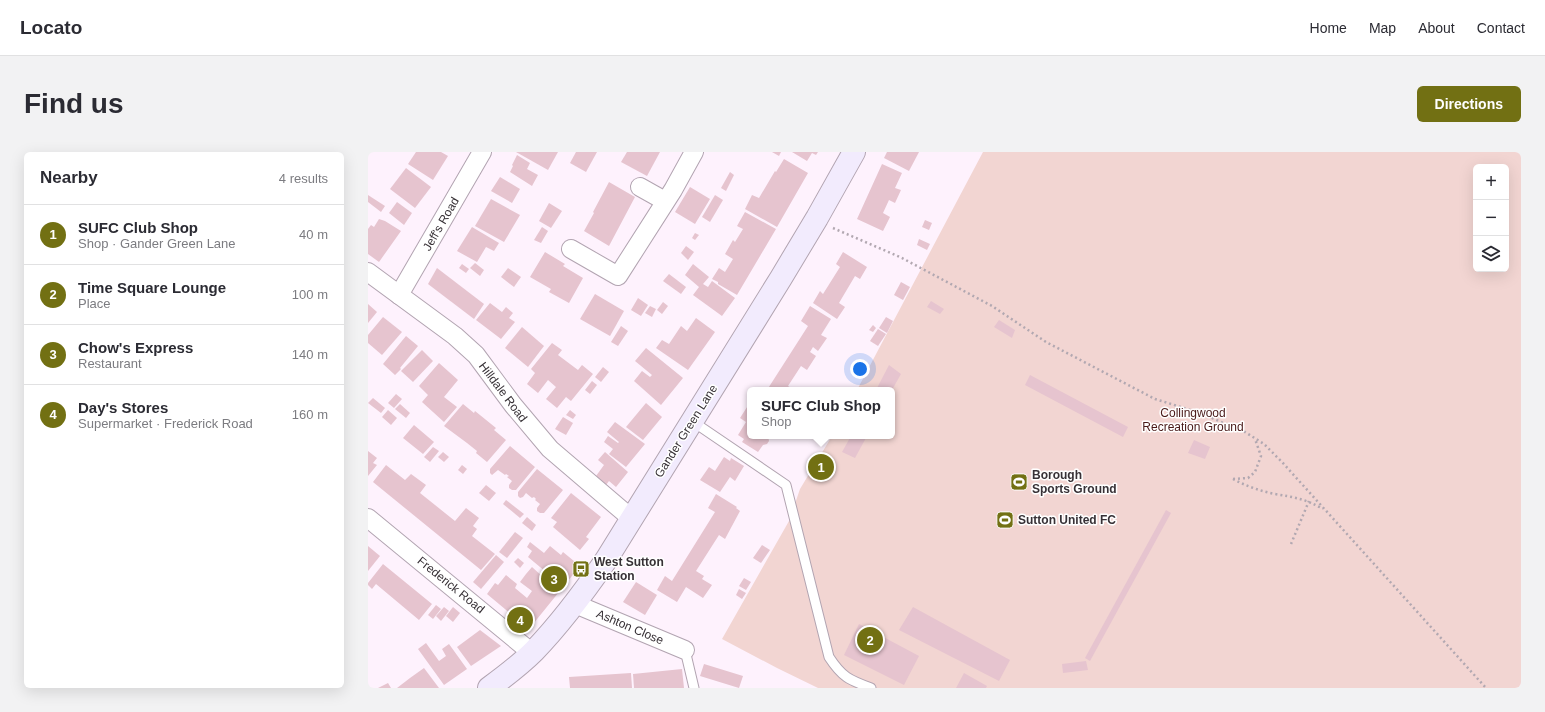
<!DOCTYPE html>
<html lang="en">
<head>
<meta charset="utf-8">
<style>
  body { margin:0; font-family:Arial,sans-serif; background:#f2f2f3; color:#2b2b33 }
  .controls { position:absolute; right:12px; top:12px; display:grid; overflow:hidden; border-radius:6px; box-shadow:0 4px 16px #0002 }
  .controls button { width:36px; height:36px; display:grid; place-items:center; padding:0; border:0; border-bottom:1px solid #e1e1e2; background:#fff; color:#2b2b33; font:20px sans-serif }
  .you { position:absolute; left:492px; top:217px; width:14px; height:14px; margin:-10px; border:3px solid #fff; border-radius:50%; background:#1a73e8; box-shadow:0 0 0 6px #1a73e833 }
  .badge { display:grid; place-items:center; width:26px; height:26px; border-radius:50%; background:#727013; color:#fff; font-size:13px; font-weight:700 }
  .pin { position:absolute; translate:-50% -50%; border:2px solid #fff; box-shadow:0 1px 4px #0006 }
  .popup { position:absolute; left:379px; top:235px; width:148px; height:52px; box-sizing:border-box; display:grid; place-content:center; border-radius:6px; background:#fff; filter:drop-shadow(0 1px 3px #0005); font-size:13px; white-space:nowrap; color:#7c7c81 }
  .popup b { font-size:15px; color:#2b2b33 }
  .popup::after { content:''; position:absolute; left:50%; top:100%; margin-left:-8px; border:8px solid transparent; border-top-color:#fff }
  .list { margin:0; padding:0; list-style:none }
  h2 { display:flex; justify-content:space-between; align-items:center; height:52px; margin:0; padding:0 16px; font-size:17px }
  h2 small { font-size:13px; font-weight:400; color:#7c7c81 }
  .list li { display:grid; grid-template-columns:26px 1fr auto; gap:12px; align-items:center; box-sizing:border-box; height:60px; padding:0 16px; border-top:1px solid #e1e1e2 }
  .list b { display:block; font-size:15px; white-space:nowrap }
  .list p { margin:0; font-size:13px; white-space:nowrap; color:#7c7c81 }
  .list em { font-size:13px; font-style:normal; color:#7c7c81 }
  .icon { flex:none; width:22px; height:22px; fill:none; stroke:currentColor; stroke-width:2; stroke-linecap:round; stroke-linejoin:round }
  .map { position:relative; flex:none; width:1153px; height:536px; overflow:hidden; border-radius:6px }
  header { display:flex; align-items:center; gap:24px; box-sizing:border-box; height:56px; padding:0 20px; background:#fff; border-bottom:1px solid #e1e1e2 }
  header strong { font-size:19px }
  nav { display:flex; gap:22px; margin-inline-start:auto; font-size:14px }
  .intro { display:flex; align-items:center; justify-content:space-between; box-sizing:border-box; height:96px; padding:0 24px }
  h1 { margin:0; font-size:28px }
  .button { padding:10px 18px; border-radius:6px; background:#727013; color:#fff; font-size:14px; font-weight:700 }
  main { display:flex; gap:24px; padding:0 24px }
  aside { flex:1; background:#fff; border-radius:6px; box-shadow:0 4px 16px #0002 }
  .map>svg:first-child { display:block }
  .green { fill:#f2d5d2; fill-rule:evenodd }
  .building { fill:#e6c4cf }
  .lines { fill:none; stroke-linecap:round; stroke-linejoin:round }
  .lane-casing { stroke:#b2a4b1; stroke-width:11 }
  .street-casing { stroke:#b2a4b1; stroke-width:20 }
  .secondary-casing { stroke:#b2a4b1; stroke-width:24 }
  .path { stroke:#b2a8b1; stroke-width:2.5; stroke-dasharray:2 3; stroke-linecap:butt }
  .lane { stroke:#fff; stroke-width:9 }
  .street { stroke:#fff; stroke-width:18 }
  .secondary { stroke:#f2ebfd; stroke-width:22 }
  .labels { text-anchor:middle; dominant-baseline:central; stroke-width:3; stroke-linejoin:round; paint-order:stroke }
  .street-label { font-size:12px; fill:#373136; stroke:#fff }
  .park-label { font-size:12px; fill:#491a19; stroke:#fff }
  .poi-label { font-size:12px; font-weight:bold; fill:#373136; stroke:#fff; text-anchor:start }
</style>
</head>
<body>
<header>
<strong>Locato</strong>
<nav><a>Home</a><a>Map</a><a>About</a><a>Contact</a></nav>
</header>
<div class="intro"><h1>Find us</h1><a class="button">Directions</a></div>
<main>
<aside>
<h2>Nearby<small>4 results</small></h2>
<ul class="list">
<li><span class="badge">1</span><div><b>SUFC Club Shop</b><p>Shop · Gander Green Lane</p></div><em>40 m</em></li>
<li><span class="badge">2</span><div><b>Time Square Lounge</b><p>Place</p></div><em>100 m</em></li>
<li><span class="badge">3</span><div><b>Chow's Express</b><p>Restaurant</p></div><em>140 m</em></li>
<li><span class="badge">4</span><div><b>Day's Stores</b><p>Supermarket · Frederick Road</p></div><em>160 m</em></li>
</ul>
</aside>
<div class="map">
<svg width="1153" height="536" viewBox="0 0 1153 536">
  <rect width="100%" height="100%" fill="#fef2fd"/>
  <path class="green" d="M615,0h538v536h-703l-41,-20 -55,-29 67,-118 11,-32 32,-53h60v-46h-35zM1108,15h30v102h-30z"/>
  <g class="building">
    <polygon points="48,0 73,0 80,4 65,28 40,12"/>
    <polygon points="148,0 190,0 180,18"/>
    <polygon points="208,0 229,0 218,20 202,11"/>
    <polygon points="259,0 292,0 279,24 253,10"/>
    <polygon points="404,0 413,0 411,4"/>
    <polygon points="424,0 450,0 448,3 444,1 439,9"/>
    <polygon points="519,0 551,0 541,19 516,6"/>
    <polygon points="149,3 162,11 159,17 170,23 164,34 142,20 145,14 144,13"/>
    <polygon points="416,7 440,21 409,75 377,57 384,43 391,46 407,19 408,20"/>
    <polygon points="514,12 534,21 527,36 533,38 527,51 521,48 515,61 522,65 515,79 489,67"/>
    <polygon points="38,16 63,35 47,56 22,37"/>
    <polygon points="362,20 366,23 358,39 353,36"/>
    <polygon points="132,25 152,37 144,51 123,39"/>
    <polygon points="241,30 267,45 241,94 216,79 226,61 225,60"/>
    <polygon points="322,35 342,47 327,72 307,60"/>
    <polygon points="0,43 17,54 13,60 0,50"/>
    <polygon points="347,43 355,48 342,70 334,65"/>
    <polygon points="123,47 152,63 136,90 107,74"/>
    <polygon points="29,50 44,61 36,73 21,61"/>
    <polygon points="181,51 194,59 183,76 171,69"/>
    <polygon points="377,60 408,77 369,143 350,132 350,130 344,127 351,116 357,120 365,107 357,102 365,88 367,90 375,77 369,74"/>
    <polygon points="11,67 17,69 33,79 11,110 0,102 0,77 3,73 6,75"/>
    <polygon points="557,68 564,71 561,78 554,75"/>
    <polygon points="104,75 131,91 126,99 118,95 109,110 89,99"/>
    <polygon points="174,75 180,79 173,91 166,88"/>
    <polygon points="327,81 331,83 327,88 324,86"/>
    <polygon points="551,87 562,92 559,98 549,93"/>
    <polygon points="318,94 326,100 320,108 313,101"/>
    <polygon points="177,100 197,112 195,114 215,126 201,151 181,140 183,137 162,125"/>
    <polygon points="475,100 499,115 492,127 487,124 471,151 477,155 469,167 445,151 452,139 455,142 472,115 468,112"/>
    <polygon points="107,111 116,118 112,124 102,116"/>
    <polygon points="94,112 101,117 98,121 91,116"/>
    <polygon points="325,112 341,125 335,132 340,135 344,129 367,146 354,164 325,143 331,135 317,123"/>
    <polygon points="69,116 116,152 106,167 60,132"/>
    <polygon points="140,116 153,125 146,135 133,125"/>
    <polygon points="301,122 318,135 313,142 295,129"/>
    <polygon points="533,130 542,135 535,148 526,143"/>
    <polygon points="227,142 256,159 242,184 212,167"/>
    <polygon points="270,146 280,153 273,164 263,158"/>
    <polygon points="563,149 576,157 572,162 559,155"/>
    <polygon points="295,150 300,154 294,162 289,158"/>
    <polygon points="122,151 134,160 138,155 145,161 141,166 147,170 133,187 108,168"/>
    <polygon points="0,152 9,160 0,171"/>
    <polygon points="282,154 288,157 284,165 277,161"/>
    <polygon points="442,154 463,167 453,183 459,186 450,199 445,195 442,200 448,204 439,218 433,214 420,234 426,238 399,238 440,174 433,169"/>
    <polygon points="15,165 34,180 14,203 0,191 0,183"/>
    <polygon points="518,165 525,169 519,181 511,176"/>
    <polygon points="328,166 347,180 320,218 288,196 294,188 301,192 313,174 319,179"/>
    <polygon points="631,168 647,178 644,186 626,175"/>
    <polygon points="505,173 508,176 505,180 501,178"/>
    <polygon points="253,174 260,179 250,194 243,190"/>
    <polygon points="154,175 176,194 160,215 137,196"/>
    <polygon points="510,177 518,182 510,194 502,189"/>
    <polygon points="38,184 50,194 32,216 33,217 27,223 15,212"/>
    <polygon points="184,191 194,198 190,203 210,218 214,213 225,222 203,249 198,245 189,256 178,247 188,235 180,228 170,241 159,232 167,221 163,217"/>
    <polygon points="278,196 315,226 293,253 266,229 274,219 282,225 284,223 267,209"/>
    <polygon points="54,198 65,209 45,230 33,219"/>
    <polygon points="71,211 90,228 76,245 89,255 76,270 54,250 60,243 51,234"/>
    <polygon points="521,213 533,222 524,238 508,238"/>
    <polygon points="493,214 499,218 495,225 489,222"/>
    <polygon points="235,215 241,220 233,230 227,225"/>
    <polygon points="662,223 760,275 755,285 657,233"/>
    <polygon points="224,229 229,233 222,242 217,238"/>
    <polygon points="28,242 34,247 26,256 20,251"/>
    <polygon points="5,246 17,256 13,261 0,251"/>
    <polygon points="278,251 294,265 275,288 258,275"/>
    <polygon points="32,252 42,261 38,266 27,257"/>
    <polygon points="95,252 106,261 107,259 128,276 126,278 138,288 119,310 108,301 109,299 99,291 76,274"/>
    <polygon points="381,252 382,284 400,284 401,289 399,292 395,293 390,300 374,290 376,287 370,283 378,270 372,266"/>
    <polygon points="20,258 29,266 23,273 14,265"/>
    <polygon points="202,258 208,263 205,267 198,263"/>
    <polygon points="195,265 205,271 198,283 187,277"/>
    <polygon points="247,270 277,292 258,315 241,302 245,297 236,290 240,284 250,291 251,290 239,280"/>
    <polygon points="46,273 66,290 55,302 35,286"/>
    <polygon points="483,284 499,284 487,306 474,300"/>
    <polygon points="826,288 842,295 837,307 820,301"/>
    <polygon points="142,294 167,315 148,338 144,338 141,336 141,333 144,329 139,325 141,324 138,322 137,323 130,318 124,323 122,321 122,317"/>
    <polygon points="65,295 71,299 62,310 56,305"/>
    <polygon points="0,299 9,306 5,311 9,313 0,324"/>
    <polygon points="75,300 81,305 76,310 70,305"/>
    <polygon points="237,300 260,320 248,335 241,329 238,333 228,324 236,313 230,308"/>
    <polygon points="455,300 465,307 452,328 441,322"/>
    <polygon points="356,305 362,309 363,306 376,314 367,329 362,325 352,340 332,328 341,315 347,319"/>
    <polygon points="18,313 37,328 43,322 58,333 52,341 87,369 98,356 111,366 105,374 109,377 104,384 127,402 113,418 5,330"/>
    <polygon points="94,313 99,317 95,322 90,318"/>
    <polygon points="169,317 195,338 176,361 172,361 169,359 169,356 172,352 167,348 168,347 166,345 164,346 158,341 155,345 152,346 150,344 150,340"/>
    <polygon points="118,333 128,341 121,349 111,341"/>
    <polygon points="203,341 233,365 218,385 221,387 212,398 185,375 189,370 183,366"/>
    <polygon points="348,342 369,355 368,356 372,359 357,387 351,383 328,419 336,424 334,427 344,433 335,446 318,435 309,450 289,438 297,424 304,429 347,360 340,356"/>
    <polygon points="138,348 156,362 152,366 135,352"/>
    <polygon points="798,358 803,361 722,509 717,506"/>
    <polygon points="159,365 168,373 164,379 154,371"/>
    <polygon points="147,380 155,386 139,406 131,400"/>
    <polygon points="162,390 176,401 182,394 193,403 195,400 212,414 161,477 119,442 127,431 130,433 138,423 149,432 147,436 159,446 164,439 152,430 158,422 164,415 175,425 178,420 160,405 164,399 159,395"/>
    <polygon points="394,393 402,398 393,411 385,406"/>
    <polygon points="0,394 12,404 0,419"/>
    <polygon points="128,403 136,410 113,437 105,430"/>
    <polygon points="150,406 156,411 152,416 146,410"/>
    <polygon points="15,412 64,452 51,468 8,432 4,437 0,433 0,431"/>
    <polygon points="376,426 383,430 378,438 371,434"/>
    <polygon points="268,430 289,443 277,463 255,450"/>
    <polygon points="371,437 378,441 374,447 368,443"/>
    <polygon points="68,453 73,457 65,467 60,463"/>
    <polygon points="76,455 81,459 73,469 68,464"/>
    <polygon points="85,455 92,461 85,470 78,464"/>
    <polygon points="545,455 642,508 631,529 531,478"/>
    <polygon points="491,472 551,504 536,533 476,503"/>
    <polygon points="112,478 133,494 103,514 89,495"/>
    <polygon points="58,491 71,509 78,504 74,497 81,492 99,517 76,533 50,497"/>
    <polygon points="718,509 720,518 695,521 694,512"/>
    <polygon points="336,512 375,524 371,536 332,524"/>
    <polygon points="56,516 71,536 29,536 42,526"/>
    <polygon points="314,517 316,536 266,536 265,522"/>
    <polygon points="263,521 264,536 202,536 201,525"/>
    <polygon points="596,521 619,534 618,536 588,536"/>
    <polygon points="20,531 23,536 10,536"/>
  </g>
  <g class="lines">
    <g class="lane-casing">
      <g id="lane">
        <path d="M324,269l94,64 43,172c13,20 20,23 42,31"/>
        <polyline points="317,498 326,536"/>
      </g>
    </g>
    <g class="street-casing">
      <g id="street">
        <polyline points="272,35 297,49"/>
        <polyline points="203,97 250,124 305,38 326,0"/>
        <polyline points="0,120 87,184 108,203 145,253 182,297 264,367"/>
        <polyline points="31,143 114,0"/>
        <polyline points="0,366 164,501"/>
        <polyline points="207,452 317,498"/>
      </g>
    </g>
    <g class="secondary-casing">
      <path id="secondary" d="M121,536c15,-11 31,-23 45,-37 27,-28 50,-59 72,-91l175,-282 36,-60 37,-66"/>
    </g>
    <g class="path">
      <polyline points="465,76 534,106 624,154 678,190 787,247 832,261 877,280 896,292 914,310 1118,536"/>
      <path d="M865,327c13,7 27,12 42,15 18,3 31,5 48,15"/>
      <polyline points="865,327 880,326 887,320 893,304 887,287"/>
      <polyline points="923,392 941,349"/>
    </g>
    <use href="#lane" class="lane"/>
    <use href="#street" class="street"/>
    <use href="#secondary" class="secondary"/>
  </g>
  <defs>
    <g id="stadium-square" transform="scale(0.9)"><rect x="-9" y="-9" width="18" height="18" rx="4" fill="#727013" stroke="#fff"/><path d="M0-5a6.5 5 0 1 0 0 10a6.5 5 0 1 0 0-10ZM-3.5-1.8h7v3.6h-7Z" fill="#fff"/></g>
    <g id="bus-square" transform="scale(0.9)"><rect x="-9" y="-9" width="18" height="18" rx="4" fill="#727013" stroke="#fff"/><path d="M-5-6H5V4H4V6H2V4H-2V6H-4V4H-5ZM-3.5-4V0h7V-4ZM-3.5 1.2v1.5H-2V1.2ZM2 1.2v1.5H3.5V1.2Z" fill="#fff"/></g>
  </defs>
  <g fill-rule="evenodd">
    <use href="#stadium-square" x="651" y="330"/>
    <use href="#stadium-square" x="637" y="368"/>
    <use href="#bus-square" x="213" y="417"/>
  </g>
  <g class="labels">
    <g class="street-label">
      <text transform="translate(73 72) rotate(-60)">Jeff's Road</text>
      <text transform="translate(135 240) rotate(53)">Hilldale Road</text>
      <text transform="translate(318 279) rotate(-58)">Gander Green Lane</text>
      <text transform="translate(83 433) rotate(39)">Frederick Road</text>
      <text transform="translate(262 475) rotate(23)">Ashton Close</text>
    </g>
    <g class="park-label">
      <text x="825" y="261">Collingwood<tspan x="825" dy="14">Recreation Ground</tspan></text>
    </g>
    <g class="poi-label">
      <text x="664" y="323">Borough<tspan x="664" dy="14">Sports Ground</tspan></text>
      <text x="650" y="368">Sutton United FC</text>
      <text x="226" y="410">West Sutton<tspan x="226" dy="14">Station</tspan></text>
    </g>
  </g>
</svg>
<div class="controls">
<button>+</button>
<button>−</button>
<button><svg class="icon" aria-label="layers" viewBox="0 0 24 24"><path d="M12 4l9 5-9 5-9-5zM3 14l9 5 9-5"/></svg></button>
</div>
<div class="you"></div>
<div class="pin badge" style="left:453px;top:315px">1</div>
<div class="popup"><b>SUFC Club Shop</b>Shop</div>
<div class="pin badge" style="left:502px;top:488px">2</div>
<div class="pin badge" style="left:186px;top:427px">3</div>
<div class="pin badge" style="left:152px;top:468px">4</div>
</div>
</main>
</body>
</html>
